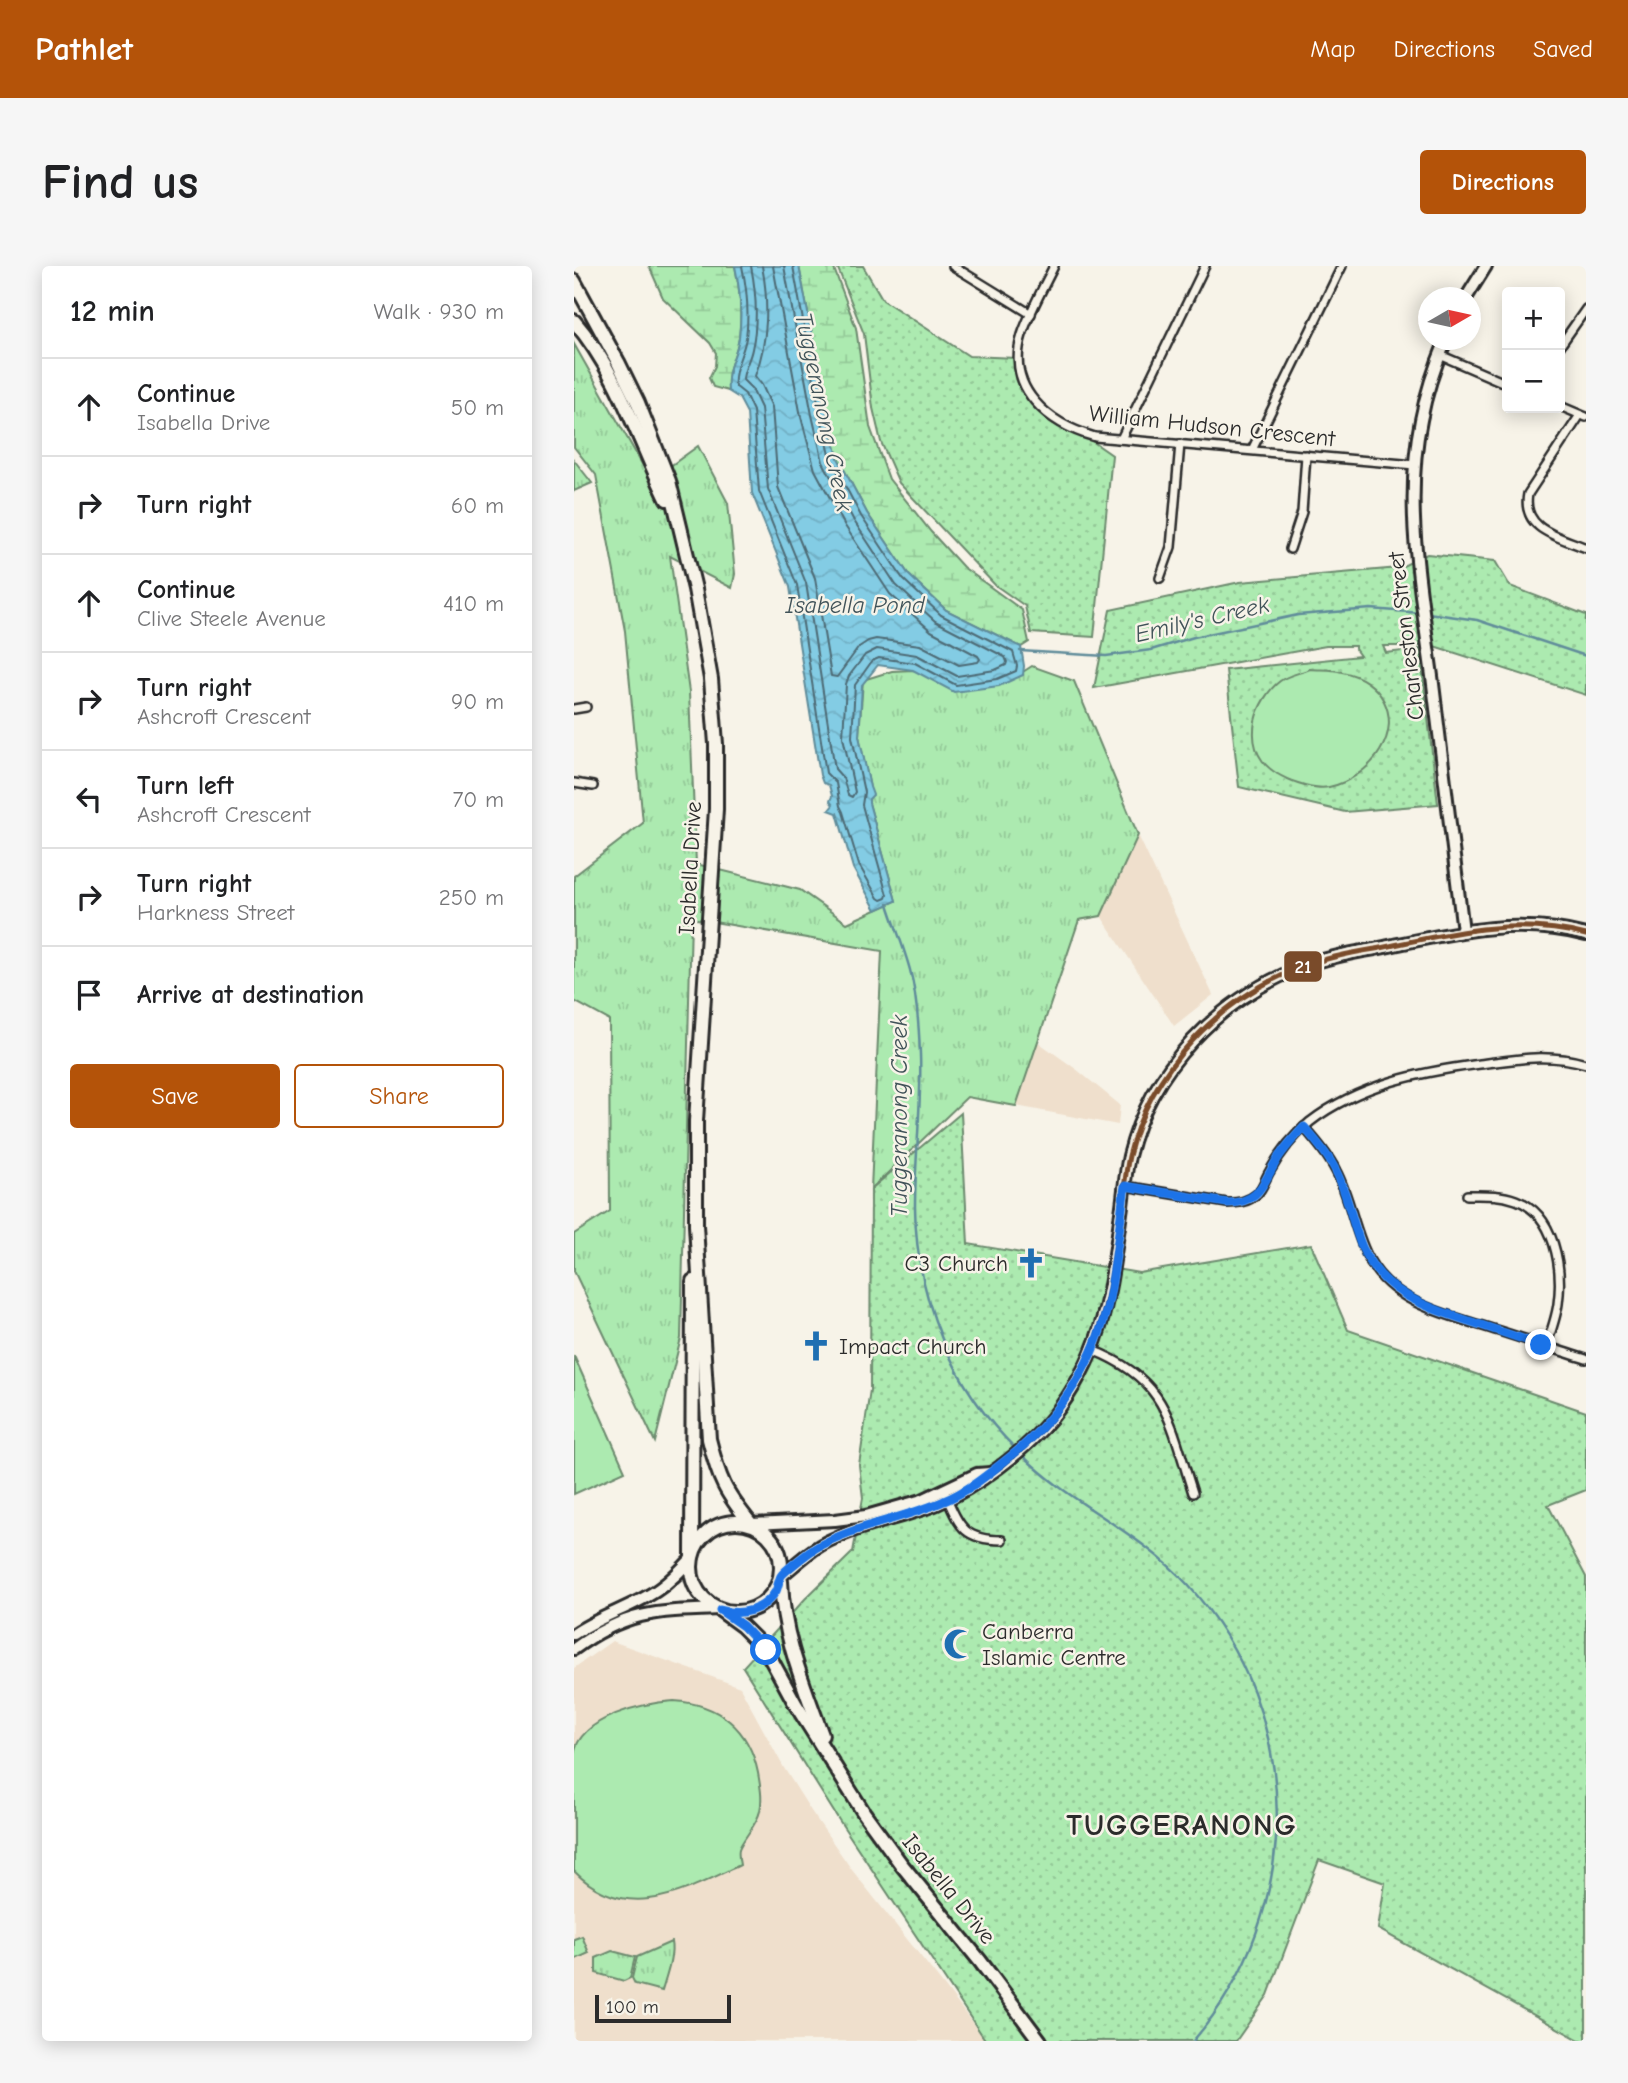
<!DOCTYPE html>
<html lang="en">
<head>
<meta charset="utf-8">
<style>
  body { margin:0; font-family:"Comic Neue",sans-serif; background:#f6f6f6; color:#202124 }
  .controls { position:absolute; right:21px; top:21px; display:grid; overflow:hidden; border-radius:7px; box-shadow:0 4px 18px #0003 }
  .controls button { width:63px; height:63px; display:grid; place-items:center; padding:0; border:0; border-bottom:2px solid #e0e0e0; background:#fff; color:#202124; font:35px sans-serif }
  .compass { position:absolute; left:844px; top:21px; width:63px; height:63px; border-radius:50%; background:#fff; box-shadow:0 4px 18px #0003; rotate:81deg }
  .scale { position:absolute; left:21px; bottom:18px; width:136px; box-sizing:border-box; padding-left:7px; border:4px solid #2b2b2b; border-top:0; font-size:19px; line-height:24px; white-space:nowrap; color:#2b2b2b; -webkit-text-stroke:5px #f7f3e8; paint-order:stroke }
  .stop { position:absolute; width:21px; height:21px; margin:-16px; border:5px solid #1a73e8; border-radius:50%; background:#fff }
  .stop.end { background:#1a73e8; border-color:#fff; box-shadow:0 2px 7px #0008 }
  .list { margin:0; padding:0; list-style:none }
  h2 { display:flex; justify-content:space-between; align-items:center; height:91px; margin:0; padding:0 28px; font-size:30px }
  h2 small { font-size:23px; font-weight:400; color:#757577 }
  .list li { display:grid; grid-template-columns:46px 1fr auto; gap:21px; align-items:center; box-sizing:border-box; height:98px; padding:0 28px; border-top:2px solid #e0e0e0 }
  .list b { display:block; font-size:26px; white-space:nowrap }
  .list p { margin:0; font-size:23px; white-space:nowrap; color:#757577 }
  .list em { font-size:23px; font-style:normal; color:#757577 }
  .actions { display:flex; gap:14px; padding:21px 28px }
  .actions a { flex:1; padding:16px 0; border:2px solid #b45309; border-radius:7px; text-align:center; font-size:24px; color:#b45309 }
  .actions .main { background:#b45309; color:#fff }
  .icon { flex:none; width:38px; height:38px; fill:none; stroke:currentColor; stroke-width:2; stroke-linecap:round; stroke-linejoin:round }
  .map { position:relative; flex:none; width:1012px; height:1775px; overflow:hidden; border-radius:7px }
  header { display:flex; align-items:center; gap:42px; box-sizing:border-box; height:98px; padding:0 35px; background:#b45309; color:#fff }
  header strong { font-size:33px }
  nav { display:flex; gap:38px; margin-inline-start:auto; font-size:24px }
  .intro { display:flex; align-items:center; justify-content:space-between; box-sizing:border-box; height:168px; padding:0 42px }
  h1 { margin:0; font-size:49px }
  .button { padding:18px 32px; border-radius:7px; background:#b45309; color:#fff; font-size:24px; font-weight:700 }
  main { display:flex; gap:42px; padding:0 42px }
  aside { flex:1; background:#fff; border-radius:7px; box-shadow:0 4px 18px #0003 }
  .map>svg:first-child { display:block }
  .built { fill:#efdfcc }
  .grass { fill:url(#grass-tufts); stroke:#6c8a6e; stroke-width:2 }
  .wetland { fill:url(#wetland-marsh); stroke:#6c8a6e; stroke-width:2 }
  .park { fill:url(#park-dots); stroke:#6c8a6e; stroke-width:2 }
  .garden { fill:#aceab0; stroke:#6c8a6e; stroke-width:2 }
  .water { fill:url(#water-waves); stroke:#608c9a; stroke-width:2 }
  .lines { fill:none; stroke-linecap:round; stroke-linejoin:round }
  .shore { stroke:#4e6b75; stroke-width:2 }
  .stream { stroke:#608c9a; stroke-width:2.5 }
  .street-casing { stroke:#2b2b2b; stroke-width:12 }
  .secondary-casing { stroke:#2b2b2b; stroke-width:16 }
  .primary-casing { stroke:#2b2b2b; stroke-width:18 }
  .street { stroke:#f7f3e8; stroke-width:7 }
  .secondary { stroke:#f7f3e8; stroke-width:10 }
  .primary { stroke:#f7f3e8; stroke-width:12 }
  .bus-1-casing { stroke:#f7f3e8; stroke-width:10 }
  .bus-1 { stroke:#7a4b2a; stroke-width:5 }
  .route { stroke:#1a73e8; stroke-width:9 }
  .labels { text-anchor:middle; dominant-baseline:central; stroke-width:5; stroke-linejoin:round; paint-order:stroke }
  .street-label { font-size:23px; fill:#2b2b2b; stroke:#f7f3e8 }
  .poi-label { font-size:23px; fill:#2b2b2b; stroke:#f7f3e8; text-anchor:start }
  .water-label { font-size:24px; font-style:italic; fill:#415359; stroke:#f7f3e8 }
  .district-label { font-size:30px; font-weight:bold; letter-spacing:2px; fill:#2b2b2b; stroke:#f7f3e8 }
  .line-badge { stroke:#f7f3e8; stroke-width:2.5 }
  .badge-label { font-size:19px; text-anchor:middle; font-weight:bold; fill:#fff }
</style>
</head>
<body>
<header>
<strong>Pathlet</strong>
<nav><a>Map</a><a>Directions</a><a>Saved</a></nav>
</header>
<div class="intro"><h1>Find us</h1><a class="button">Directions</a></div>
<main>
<aside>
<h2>12 min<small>Walk · 930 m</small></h2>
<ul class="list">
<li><svg class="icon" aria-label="ahead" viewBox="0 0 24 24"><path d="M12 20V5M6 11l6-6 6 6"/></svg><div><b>Continue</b><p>Isabella Drive</p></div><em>50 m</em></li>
<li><svg class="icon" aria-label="right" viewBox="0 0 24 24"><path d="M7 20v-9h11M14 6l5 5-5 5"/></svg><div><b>Turn right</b></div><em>60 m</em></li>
<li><svg class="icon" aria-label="ahead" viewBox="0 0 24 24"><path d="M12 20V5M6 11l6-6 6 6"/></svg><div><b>Continue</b><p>Clive Steele Avenue</p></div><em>410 m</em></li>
<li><svg class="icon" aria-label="right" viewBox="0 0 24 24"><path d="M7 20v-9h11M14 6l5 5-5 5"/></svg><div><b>Turn right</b><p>Ashcroft Crescent</p></div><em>90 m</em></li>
<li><svg class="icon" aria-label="left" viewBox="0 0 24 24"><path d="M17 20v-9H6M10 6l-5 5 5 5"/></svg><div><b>Turn left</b><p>Ashcroft Crescent</p></div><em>70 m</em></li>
<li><svg class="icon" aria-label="right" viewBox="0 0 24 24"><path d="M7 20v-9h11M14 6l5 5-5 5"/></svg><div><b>Turn right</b><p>Harkness Street</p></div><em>250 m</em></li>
<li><svg class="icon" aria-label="arrive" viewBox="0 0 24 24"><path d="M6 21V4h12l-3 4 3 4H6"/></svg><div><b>Arrive at destination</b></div></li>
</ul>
<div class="actions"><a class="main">Save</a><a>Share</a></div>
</aside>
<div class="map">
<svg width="1012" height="1775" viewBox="0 0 1012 1775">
  <defs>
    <pattern id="grass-tufts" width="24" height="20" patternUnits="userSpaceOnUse" patternTransform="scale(1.75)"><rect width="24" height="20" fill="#aceab0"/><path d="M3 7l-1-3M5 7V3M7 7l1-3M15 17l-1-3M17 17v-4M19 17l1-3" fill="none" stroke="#94c998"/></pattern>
    <pattern id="wetland-marsh" width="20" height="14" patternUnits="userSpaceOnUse" patternTransform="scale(1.75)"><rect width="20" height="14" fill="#aceab0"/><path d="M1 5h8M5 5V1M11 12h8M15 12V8" fill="none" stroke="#94c998"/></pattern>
    <pattern id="park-dots" width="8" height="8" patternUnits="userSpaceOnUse" patternTransform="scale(1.75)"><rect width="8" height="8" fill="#aceab0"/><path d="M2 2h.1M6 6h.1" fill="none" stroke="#94c998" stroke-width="1.8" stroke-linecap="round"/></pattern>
    <pattern id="water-waves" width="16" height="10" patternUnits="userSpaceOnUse" patternTransform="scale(1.75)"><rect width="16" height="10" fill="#83cce4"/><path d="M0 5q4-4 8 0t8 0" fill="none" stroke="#71afc4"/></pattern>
  </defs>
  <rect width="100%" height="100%" fill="#f7f3e8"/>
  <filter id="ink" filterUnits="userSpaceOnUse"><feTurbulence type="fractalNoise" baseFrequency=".0143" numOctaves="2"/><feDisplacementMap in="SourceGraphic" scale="14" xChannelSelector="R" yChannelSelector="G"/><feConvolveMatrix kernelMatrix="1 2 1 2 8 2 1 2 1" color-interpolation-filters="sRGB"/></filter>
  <g filter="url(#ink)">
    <g class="built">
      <polygon points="564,569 639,729 600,760 527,650"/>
      <polygon points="464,776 502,803 546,839 544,859 442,840"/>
      <polygon points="38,1375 166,1421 210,1502 237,1545 278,1604 372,1722 412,1775 0,1775 0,1402"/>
    </g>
    <g class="grass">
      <polygon points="0,78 77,214 124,180 154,237 161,308 158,322 96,290 115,426 122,598 226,624 273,657 322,635 295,537 296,522 285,470 289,414 318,405 339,404 441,411 458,400 500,415 564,569 527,650 505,654 442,840 393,831 297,923 308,685 117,652 107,1072 81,1176 0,1005 0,968 36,945 35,754 0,735 0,610 69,557 51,365 22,209 0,181"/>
      <polygon points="0,194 18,217 0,225"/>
      <path d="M97,1676c3,14 -5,35 -9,49l-27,-7 -3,-6 5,-21z"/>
      <polygon points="38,1685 61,1691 56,1712 50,1715 22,1707 22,1692"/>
    </g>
    <g class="wetland">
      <path d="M75,0h86c5,23 7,49 4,72 -4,23 -13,28 -11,53l-15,-4 -4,-9 6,-12 1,-13 -6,-10 -47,-45z"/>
      <polygon points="225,0 259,0 282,62 296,161 315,213 357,266 389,301 448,344 455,376 447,381 372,344 335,309 293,247 264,192 253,146"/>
    </g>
    <g class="park">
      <polygon points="263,0 289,0 309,34 395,90 442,92 446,125 538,189 520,371 457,367 451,340 421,319 325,217 307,176 299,142 290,68"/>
      <polygon points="853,288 921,295 936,320 1012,349 1012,429 860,380 809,380 812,387 846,383 864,538 771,546 665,521 652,404 786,390 781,383 781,380 752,380 520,422 536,344 666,316 825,302"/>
      <polygon points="387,847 394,978 565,1007 737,978 774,1064 1012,1146 1012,1224 974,1239 1012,1311 1012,1775 1007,1775 804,1663 811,1617 745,1594 694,1729 662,1775 412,1775 265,1554 169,1401 231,1333 279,1286 289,1232 285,1199 296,1124 297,923"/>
    </g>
    <g class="garden">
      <path d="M736,403c10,1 22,0 32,3 39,7 60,44 38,79 -10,17 -31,32 -51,36 -10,2 -22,-1 -31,-4 -31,-10 -49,-28 -43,-62 3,-14 13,-31 25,-40 8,-6 21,-8 30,-12z"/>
      <polygon points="0,1090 51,1205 0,1228"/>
      <path d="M100,1435c45,3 75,27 84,72 2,12 5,25 2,38 -3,14 -17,27 -21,38 -1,5 0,11 1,16 -56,26 -113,60 -166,6 0,-29 0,-57 0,-86 0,-10 0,-23 0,-32 8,-37 70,-50 100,-52z"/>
      <polygon points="8,1670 15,1687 0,1694 0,1673"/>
    </g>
    <path class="water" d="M161,0h64l28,146 11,46 29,55 42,62 37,35 75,37 3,19 -1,9 -24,11 -45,6 -41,-22 -35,-5 -16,20 -3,51 11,51 3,8 -4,4v4l27,98 -20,9 -23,-42 -16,-55 -8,-3 4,-5 -3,-4 2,-5 -3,-11 -6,-2 -3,-8 -30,-188 -38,-94 -5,-80 -8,-15 -11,-7c-2,-25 7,-30 11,-53 3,-23 1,-49 -4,-72z"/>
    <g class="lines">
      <g class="shore">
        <path d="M168,0c5,23 7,49 4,72 -3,17 -13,31 -11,48l10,8 8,17 6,80 38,94 29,188 10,10 4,23 3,6 16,53 19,33 3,2 5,-2 1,-3 -25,-90 2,-13 -12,-55 3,-52 17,-24 7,-3 36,5 41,22 41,-6 19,-8 1,-5 -4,-14 -72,-37 -38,-36 -42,-63 -30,-57 -11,-46 -27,-147"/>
        <path d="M177,0c5,26 7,57 1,83 -2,11 -9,21 -9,31l9,9 9,19 7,81 38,94 29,186 8,9 5,17 4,2 3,-5 -12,-55 3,-53 3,-8 16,-21 12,-6 40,6 40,21 38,-6 11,-5 1,-3 -2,-5 -70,-36 -39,-36 -42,-64 -31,-59 -11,-47 -28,-149"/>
        <path d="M188,0c7,36 6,76 -7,110l7,9 10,22 6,80 37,91 16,98 6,1 22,-30 9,-6 8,-2 44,6 39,20 19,-3 2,-3 -2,-3 -47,-25 -41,-37 -45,-68 -30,-56 -14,-53 -28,-151"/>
      </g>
      <g class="stream">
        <polyline points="854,347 903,354 1012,390"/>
        <polyline points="446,385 532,390 577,384 620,371 724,349 797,343 847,347"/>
        <path d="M314,638c7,22 16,44 22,66 7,26 9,56 10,84 2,51 -5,102 -5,153 1,91 37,180 102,243"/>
        <path d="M448,1189c50,50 118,77 166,130 117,129 118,325 5,456"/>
      </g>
      <g class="street-casing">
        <g id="street">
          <polyline points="379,0 457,48"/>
          <path d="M480,0c-11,22 -24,45 -32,69 -17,54 27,89 73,102l320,28"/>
          <polyline points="986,80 1012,43"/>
          <polyline points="866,89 933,118"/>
          <polyline points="986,140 1012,151"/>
          <path d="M1006,149l-52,79c-7,36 32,43 58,54"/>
          <polyline points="547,173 631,0"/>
          <polyline points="678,184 768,0"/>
          <polyline points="716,283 728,246 732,189"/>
          <polyline points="586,312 597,281 606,178"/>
          <polyline points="0,443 12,441"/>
          <polyline points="0,517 19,520"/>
          <path d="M730,861c12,14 24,28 32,44 15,28 18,62 34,90 25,45 84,55 129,70 29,9 58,19 87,28"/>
          <path d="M551,920l102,17c11,0 21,-1 30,-9 6,-6 8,-15 13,-23 10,-18 24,-36 40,-49 49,-38 111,-50 170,-58 39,-5 68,-11 106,0"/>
          <path d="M893,929c17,0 33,-1 49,5 39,14 47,68 42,104 -2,14 -7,28 -12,42"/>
          <path d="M518,1084c77,30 78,74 101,143"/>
          <path d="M372,1230c14,32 19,44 56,44"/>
        </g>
      </g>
      <g class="secondary-casing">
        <g id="secondary">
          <polyline points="892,32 912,0"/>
          <path d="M872,74c-11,26 -20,53 -25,80 -18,87 1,177 12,264 10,82 20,164 30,247"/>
          <polyline points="178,1258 261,1254 292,1250 348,1234 403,1208 416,1207"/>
          <path d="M207,1310c11,-9 21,-18 32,-26 32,-22 87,-31 124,-46 39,-16 88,-53 115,-86 53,-67 57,-124 69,-205 3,-19 4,-39 8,-57 21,-87 91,-158 173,-189 23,-9 48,-14 73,-18 72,-15 138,-33 211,-14"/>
          <path d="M0,1368c26,-18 56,-26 82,-43 14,-9 25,-21 36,-33"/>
          <path d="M0,1383c52,-38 83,-38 145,-40"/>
        </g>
      </g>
      <g class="primary-casing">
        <g id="primary">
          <path d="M0,15l44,81 20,41 31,78 26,108 16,90 5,65v65l-20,312v104l13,214c10,41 16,53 42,85"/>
          <path d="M0,55c44,51 64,118 93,178"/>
          <circle cx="162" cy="1301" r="45"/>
          <polyline points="118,1291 119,1015"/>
          <path d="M207,1315c2,56 22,102 41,154"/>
          <polyline points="146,1344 168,1360 192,1384 222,1439 290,1547 327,1598 406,1695 466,1775"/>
        </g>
      </g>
      <use href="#street" class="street"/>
      <use href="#secondary" class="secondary"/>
      <use href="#primary" class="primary"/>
      <g class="bus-1-casing">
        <path id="bus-1" d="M207,1310c11,-9 21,-18 32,-26 32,-22 87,-31 124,-46 39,-16 88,-53 115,-86 53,-67 57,-124 69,-205 3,-19 4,-39 8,-57 21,-87 91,-158 173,-189 23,-9 48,-14 73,-18 72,-15 138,-33 211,-14"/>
      </g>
      <use href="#bus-1" class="bus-1"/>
    </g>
  </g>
  <g class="lines" filter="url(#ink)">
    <path class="route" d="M192,1384l-23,-24 -23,-16c21,6 44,1 56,-19 2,-5 3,-11 5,-15 3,-5 27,-23 33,-27 37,-23 90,-30 130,-48 24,-10 42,-25 62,-41 50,-38 85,-91 101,-152 9,-39 12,-82 18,-122l102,17c34,0 36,-21 51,-45 7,-11 17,-21 26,-31 12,14 24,28 32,44 12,24 16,52 26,76 20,46 64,60 107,74 24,8 48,16 72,24"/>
  </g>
  <defs>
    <g id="church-bare" transform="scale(2.415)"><path d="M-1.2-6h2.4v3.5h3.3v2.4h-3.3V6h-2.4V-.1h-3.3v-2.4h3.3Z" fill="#1f6fb2" stroke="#f7f3e8" stroke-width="2.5" paint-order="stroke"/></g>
    <g id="mosque-bare" transform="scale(2.415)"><path d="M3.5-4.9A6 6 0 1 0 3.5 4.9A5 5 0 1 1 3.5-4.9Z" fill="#1f6fb2" stroke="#f7f3e8" stroke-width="2.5" paint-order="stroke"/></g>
  </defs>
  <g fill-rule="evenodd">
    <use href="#church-bare" x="457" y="997"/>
    <use href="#church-bare" x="242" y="1080"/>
    <use href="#mosque-bare" x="385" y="1378"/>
  </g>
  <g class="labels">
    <g class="street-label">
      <text transform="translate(638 160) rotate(6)">William Hudson Crescent</text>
      <text transform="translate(832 370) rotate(-97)">Charleston Street</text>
      <text transform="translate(116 602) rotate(-87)">Isabella Drive</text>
      <text transform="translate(375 1623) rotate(51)">Isabella Drive</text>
    </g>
    <g class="poi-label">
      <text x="434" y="997" text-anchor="end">C3 Church</text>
      <text x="265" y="1080">Impact Church</text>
      <text x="408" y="1365">Canberra<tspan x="408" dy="26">Islamic Centre</tspan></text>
    </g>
    <g class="water-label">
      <text transform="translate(250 146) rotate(78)">Tuggeranong Creek</text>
      <text x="281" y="339">Isabella Pond</text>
      <text transform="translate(628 353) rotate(-13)">Emily's Creek</text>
      <text transform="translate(325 850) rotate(-90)">Tuggeranong Creek</text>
    </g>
    <g class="district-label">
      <text x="608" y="1559">TUGGERANONG</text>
    </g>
  </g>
  <rect class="line-badge" x="709" y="684" width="40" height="33" rx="7" fill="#7a4b2a"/>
  <g class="badge-label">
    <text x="729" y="707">21</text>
  </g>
</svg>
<div class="controls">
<button>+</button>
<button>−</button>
</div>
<svg class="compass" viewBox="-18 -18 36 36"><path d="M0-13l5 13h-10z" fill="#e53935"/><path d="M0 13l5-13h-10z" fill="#757577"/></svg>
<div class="scale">100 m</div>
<div class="stop" style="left:192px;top:1384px"></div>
<div class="stop end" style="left:967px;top:1079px"></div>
</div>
</main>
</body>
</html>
